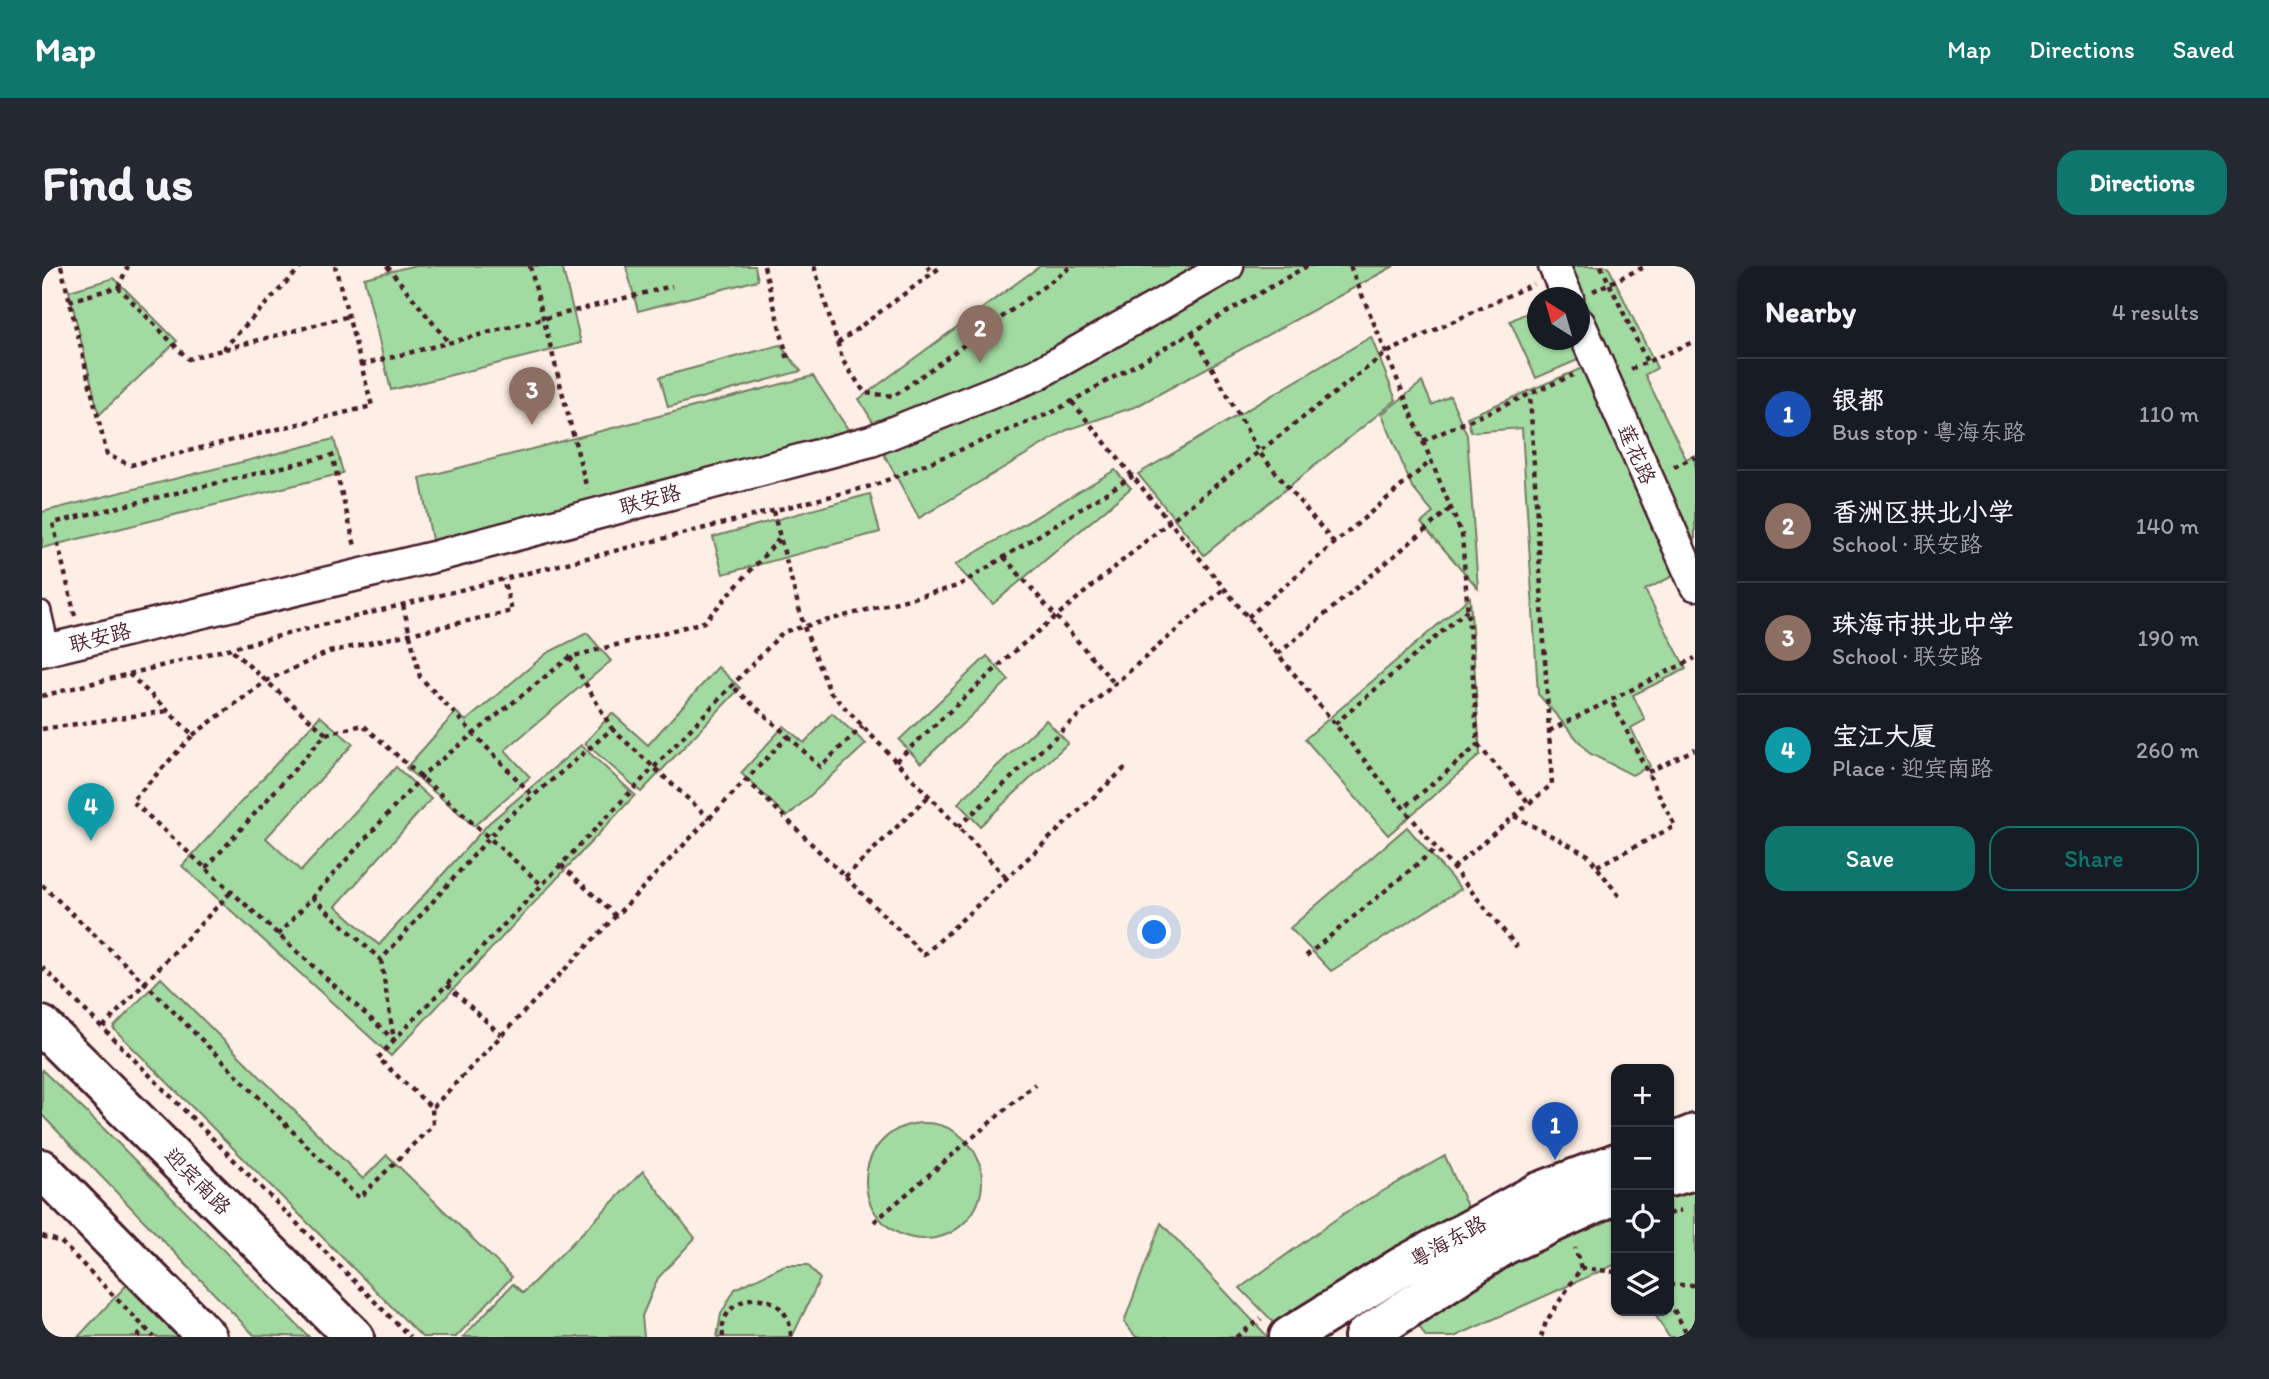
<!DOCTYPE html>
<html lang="en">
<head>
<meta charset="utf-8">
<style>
  body { margin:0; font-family:Itim,"LXGW WenKai TC",sans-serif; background:#242831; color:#f1f3f6 }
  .controls { position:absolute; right:21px; bottom:21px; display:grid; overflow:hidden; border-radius:14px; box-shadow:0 2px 5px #0004 }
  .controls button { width:63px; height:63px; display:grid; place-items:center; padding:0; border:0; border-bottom:2px solid #363941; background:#171b24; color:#f1f3f6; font:35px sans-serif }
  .compass { position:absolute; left:1485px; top:21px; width:63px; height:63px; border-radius:50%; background:#171b24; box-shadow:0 2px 5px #0004; rotate:323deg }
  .you { position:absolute; left:1113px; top:667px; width:24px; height:24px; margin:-18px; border:5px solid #fff; border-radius:50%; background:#1a73e8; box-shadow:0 0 0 10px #1a73e833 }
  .badge { display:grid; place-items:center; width:46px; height:46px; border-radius:50%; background:#0f766e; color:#fff; font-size:23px; font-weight:700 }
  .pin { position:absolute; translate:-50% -58px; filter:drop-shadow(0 2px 4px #0008) }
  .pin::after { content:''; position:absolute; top:37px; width:24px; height:21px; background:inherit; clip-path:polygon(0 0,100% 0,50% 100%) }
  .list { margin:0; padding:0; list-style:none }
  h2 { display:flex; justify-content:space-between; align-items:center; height:91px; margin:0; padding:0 28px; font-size:30px }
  h2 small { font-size:23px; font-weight:400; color:#9ea1a6 }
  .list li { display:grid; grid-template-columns:46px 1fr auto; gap:21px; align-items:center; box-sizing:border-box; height:112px; padding:0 28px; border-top:2px solid #363941 }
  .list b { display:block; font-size:26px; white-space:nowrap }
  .list p { margin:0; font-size:23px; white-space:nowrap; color:#9ea1a6 }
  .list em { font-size:23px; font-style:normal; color:#9ea1a6 }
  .actions { display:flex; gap:14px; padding:21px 28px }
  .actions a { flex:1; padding:16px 0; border:2px solid #0f766e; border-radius:21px; text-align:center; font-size:24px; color:#0f766e }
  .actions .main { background:#0f766e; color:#fff }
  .icon { flex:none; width:38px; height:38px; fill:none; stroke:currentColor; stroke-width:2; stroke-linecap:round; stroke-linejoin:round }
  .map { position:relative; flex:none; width:1653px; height:1071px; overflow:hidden; border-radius:21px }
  header { display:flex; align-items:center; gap:42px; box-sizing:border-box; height:98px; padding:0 35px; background:#0f766e; color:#fff }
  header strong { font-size:33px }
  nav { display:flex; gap:38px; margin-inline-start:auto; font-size:24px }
  .intro { display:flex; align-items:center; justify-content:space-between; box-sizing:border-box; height:168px; padding:0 42px }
  h1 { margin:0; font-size:49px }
  .button { padding:18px 32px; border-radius:21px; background:#0f766e; color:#fff; font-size:24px; font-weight:700 }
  main { display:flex; gap:42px; padding:0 42px }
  aside { flex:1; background:#171b24; border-radius:21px; box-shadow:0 2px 5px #0004 }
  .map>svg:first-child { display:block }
  .green { fill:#a2dba1; stroke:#767d66; stroke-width:2 }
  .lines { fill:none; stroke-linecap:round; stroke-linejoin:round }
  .lane-casing { stroke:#4a1f2b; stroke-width:21 }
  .street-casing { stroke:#4a1f2b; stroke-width:35 }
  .primary-casing { stroke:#4a1f2b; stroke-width:44 }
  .path { stroke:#4a1f2b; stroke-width:4.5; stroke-dasharray:5 5; stroke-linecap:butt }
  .lane { stroke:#fff; stroke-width:16 }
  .street { stroke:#fff; stroke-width:30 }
  .primary { stroke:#fff; stroke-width:38 }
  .labels { text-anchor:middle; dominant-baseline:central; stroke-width:5; stroke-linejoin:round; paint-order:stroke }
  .street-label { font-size:21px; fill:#4a1f2b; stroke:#fff }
</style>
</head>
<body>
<header>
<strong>Map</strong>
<nav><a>Map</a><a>Directions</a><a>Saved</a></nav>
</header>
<div class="intro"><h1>Find us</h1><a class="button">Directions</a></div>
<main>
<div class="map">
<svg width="1653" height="1071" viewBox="0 0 1653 1071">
  <rect width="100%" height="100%" fill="#fdefe5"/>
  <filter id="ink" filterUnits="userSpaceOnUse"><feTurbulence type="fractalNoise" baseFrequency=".0143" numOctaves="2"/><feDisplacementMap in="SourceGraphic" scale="14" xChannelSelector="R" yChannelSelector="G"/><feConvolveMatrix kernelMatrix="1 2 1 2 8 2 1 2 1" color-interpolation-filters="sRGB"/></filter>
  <g filter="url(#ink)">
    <g class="green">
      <polygon points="370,0 520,0 539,77 349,124 322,12"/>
      <polygon points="584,0 713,0 716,14 596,45"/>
      <polygon points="998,0 1170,0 992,100 834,161 817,133"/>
      <polygon points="1201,0 1352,0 1095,140 1025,164 877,252 838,181 997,114"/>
      <polygon points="1520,0 1566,0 1615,102 1603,109 1644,193 1653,189 1653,298"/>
      <polygon points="72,12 135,75 57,149 27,25"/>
      <polygon points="1495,42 1496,74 1537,74 1545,90 1494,112 1468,55"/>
      <polygon points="1329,71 1354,134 1162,289 1096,208"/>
      <polygon points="738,79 759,105 626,141 618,111"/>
      <polygon points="1552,97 1643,304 1603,324 1644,403 1591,429 1603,454 1589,462 1608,500 1590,509 1547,487 1496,428 1480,162 1429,166 1425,151"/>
      <polygon points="771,110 811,171 391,279 378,212"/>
      <polygon points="1380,116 1390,139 1408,130 1425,169 1436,322 1379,257 1391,247 1370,221 1340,148"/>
      <polygon points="292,173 301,207 0,282 0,246"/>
      <polygon points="1073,204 1089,222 951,338 913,299"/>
      <polygon points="828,228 838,266 681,308 671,271"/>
      <polygon points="1428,331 1438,489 1346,569 1263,473"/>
      <polygon points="545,367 569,395 463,484 488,511 432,560 364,502 414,446 424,455 505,387"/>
      <polygon points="945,390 967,414 879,497 857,474"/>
      <polygon points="676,401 698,422 599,526 543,477 570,447 606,479"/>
      <polygon points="790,447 824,478 745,551 699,507 742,460 762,477"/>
      <polygon points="278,450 311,478 224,572 259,605 354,501 389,533 294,640 337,679 447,557 539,479 593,529 349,790 140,600"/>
      <polygon points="1004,454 1026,477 938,560 916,537"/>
      <polygon points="1365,561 1419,623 1289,705 1248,662"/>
      <polygon points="119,712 321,913 345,889 470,1011 414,1071 380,1071 71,762"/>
      <polygon points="0,804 64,865 267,1071 212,1069 0,849"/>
      <circle cx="882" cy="915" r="58"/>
      <polygon points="1403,890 1431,954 1241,1066 1198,1022 1304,946"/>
      <polygon points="601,905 653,972 616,1012 600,1050 602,1071 421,1071 471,1018 481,1027"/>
      <polygon points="1653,909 1653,1063 1639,1071 1627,1071 1611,1045 1627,1045 1627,917"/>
      <polygon points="1574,934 1574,998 1412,1071 1384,1071 1369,1047"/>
      <polygon points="1119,957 1226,1071 1094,1071 1082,1056"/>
      <polygon points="743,999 766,999 778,1013 750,1071 675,1071 679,1048 693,1023"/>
      <polygon points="93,1010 155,1071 36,1071"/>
    </g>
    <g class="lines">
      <g class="lane-casing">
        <polyline id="lane" points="0,344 9,383"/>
      </g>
      <g class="street-casing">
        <g id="street">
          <polyline points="1512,0 1526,32"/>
          <polyline points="1538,58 1653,319"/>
          <polyline points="0,385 395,290 829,175 994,109 1186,0"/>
        </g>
      </g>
      <g class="primary-casing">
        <g id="primary">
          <polyline points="0,760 312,1071"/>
          <polyline points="1627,878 1653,868"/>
          <polyline points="0,903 165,1071"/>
          <polyline points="1627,911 1653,904"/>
          <polyline points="1247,1071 1361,1000 1497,926 1574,897"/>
          <polyline points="1322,1071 1462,979 1574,928"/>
        </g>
      </g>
      <g class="path">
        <polyline points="19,0 65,189 89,199 330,140 293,0"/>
        <polyline points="345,0 407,77"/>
        <polyline points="488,0 545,223"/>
        <polyline points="722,0 746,94"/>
        <polyline points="772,0 801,95 823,127 852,130 1030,0"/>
        <polyline points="885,0 891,7"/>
        <polyline points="1308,0 1420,269 1436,479 1362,542"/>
        <polyline points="1559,0 1605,96"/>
        <polyline points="76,22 86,0"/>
        <polyline points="1551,25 1604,0"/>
        <polyline points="27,35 76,21 146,93 307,50"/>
        <polyline points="1150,66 1217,186 1292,277"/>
        <polyline points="796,77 900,0"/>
        <polyline points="181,83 260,0"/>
        <polyline points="319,99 630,20"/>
        <polyline points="1589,103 1653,75"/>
        <polyline points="1030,136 1475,681"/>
        <polyline points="1381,175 1531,109"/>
        <polyline points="1632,201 1653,191"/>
        <polyline points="731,245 762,361 788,426 965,612"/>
        <polyline points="962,291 1073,418"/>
        <polyline points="361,339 378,411 491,530"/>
        <polyline points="33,350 11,257 290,189 313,280"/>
        <polyline points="1206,351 1389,195"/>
        <polyline points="1236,388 1409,242"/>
        <polyline points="528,391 570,463"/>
        <polyline points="87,408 151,469 90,535 352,774 741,366 916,320 1091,210"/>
        <polyline points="0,430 833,219 1013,145 1265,0"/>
        <polyline points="1293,458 1425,344"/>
        <polyline points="0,463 126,445"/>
        <polyline points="1507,465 1653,392"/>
        <polyline points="284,468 321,459 500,619"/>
        <polyline points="151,469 224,415 287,386 470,345 461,313"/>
        <polyline points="746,470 778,501 821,460"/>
        <polyline points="1436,479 1487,537"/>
        <polyline points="854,495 975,383 1128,255 1344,87 1491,18"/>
        <polyline points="1606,506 1653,483"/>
        <polyline points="704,513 882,689 1085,500"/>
        <polyline points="1472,550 1546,589 1577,630"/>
        <polyline points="916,561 1037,449 1183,322"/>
        <polyline points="519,599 574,650"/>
        <polyline points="1555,600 1633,560 1569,434"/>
        <polyline points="164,602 284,468 187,382"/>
        <polyline points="1411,602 1510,518 1488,128"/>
        <polyline points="803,611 887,530"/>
        <polyline points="0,619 103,717 317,932 391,859 390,842"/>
        <polyline points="270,631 339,694 463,554 570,463 667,552"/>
        <polyline points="236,669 385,505 528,391 662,356 738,272"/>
        <polyline points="1264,690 1395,582"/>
        <polyline points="339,694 352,774 336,792 390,842 746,470 690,420"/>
        <polyline points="0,701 368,1071"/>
        <polyline points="405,719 459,769"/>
        <polyline points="61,761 189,626"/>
        <polyline points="1627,948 1639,944"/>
        <polyline points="832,956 993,818"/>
        <polyline points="0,970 19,976 112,1071"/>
        <polyline points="1539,1002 1574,1006"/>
        <polyline points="1627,1019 1653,1019"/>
        <polyline points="1627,1035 1647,1071"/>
        <polyline points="95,1071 104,1062"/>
        <path d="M681,1071c-7,-46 67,-56 68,0"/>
        <polyline points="1194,1071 1219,1053"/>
        <polyline points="1499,1071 1504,1056 1539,1002 1533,982"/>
      </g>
      <use href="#lane" class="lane"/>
      <use href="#street" class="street"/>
      <use href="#primary" class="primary"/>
    </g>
  </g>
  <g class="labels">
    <g class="street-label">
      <text transform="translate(1595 188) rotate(66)">莲花路</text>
      <text transform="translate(608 233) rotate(-15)">联安路</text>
      <text transform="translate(58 371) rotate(-14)">联安路</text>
      <text transform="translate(156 915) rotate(45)">迎宾南路</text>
      <text transform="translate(1406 975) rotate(-29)">粤海东路</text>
    </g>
  </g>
</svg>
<div class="controls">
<button>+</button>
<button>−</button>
<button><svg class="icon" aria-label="locate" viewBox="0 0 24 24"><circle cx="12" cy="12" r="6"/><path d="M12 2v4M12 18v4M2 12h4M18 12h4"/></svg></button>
<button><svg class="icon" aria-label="layers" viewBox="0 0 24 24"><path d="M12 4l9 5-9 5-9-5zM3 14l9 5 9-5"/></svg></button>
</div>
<svg class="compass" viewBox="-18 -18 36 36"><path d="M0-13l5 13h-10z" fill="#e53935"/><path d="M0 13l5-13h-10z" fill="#9ea1a6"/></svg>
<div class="you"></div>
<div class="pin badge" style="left:1513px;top:894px;background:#1a4fb4">1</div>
<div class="pin badge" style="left:938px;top:97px;background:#8d6e63">2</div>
<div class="pin badge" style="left:490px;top:159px;background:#8d6e63">3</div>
<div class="pin badge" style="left:49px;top:575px;background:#0f9aa8">4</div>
</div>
<aside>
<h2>Nearby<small>4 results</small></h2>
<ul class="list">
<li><span class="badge" style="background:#1a4fb4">1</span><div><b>银都</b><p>Bus stop · 粤海东路</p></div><em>110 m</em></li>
<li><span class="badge" style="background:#8d6e63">2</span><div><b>香洲区拱北小学</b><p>School · 联安路</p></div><em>140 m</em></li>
<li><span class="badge" style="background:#8d6e63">3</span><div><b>珠海市拱北中学</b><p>School · 联安路</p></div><em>190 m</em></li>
<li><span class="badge" style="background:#0f9aa8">4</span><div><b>宝江大厦</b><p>Place · 迎宾南路</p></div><em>260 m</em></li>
</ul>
<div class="actions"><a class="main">Save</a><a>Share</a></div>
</aside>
</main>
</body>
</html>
